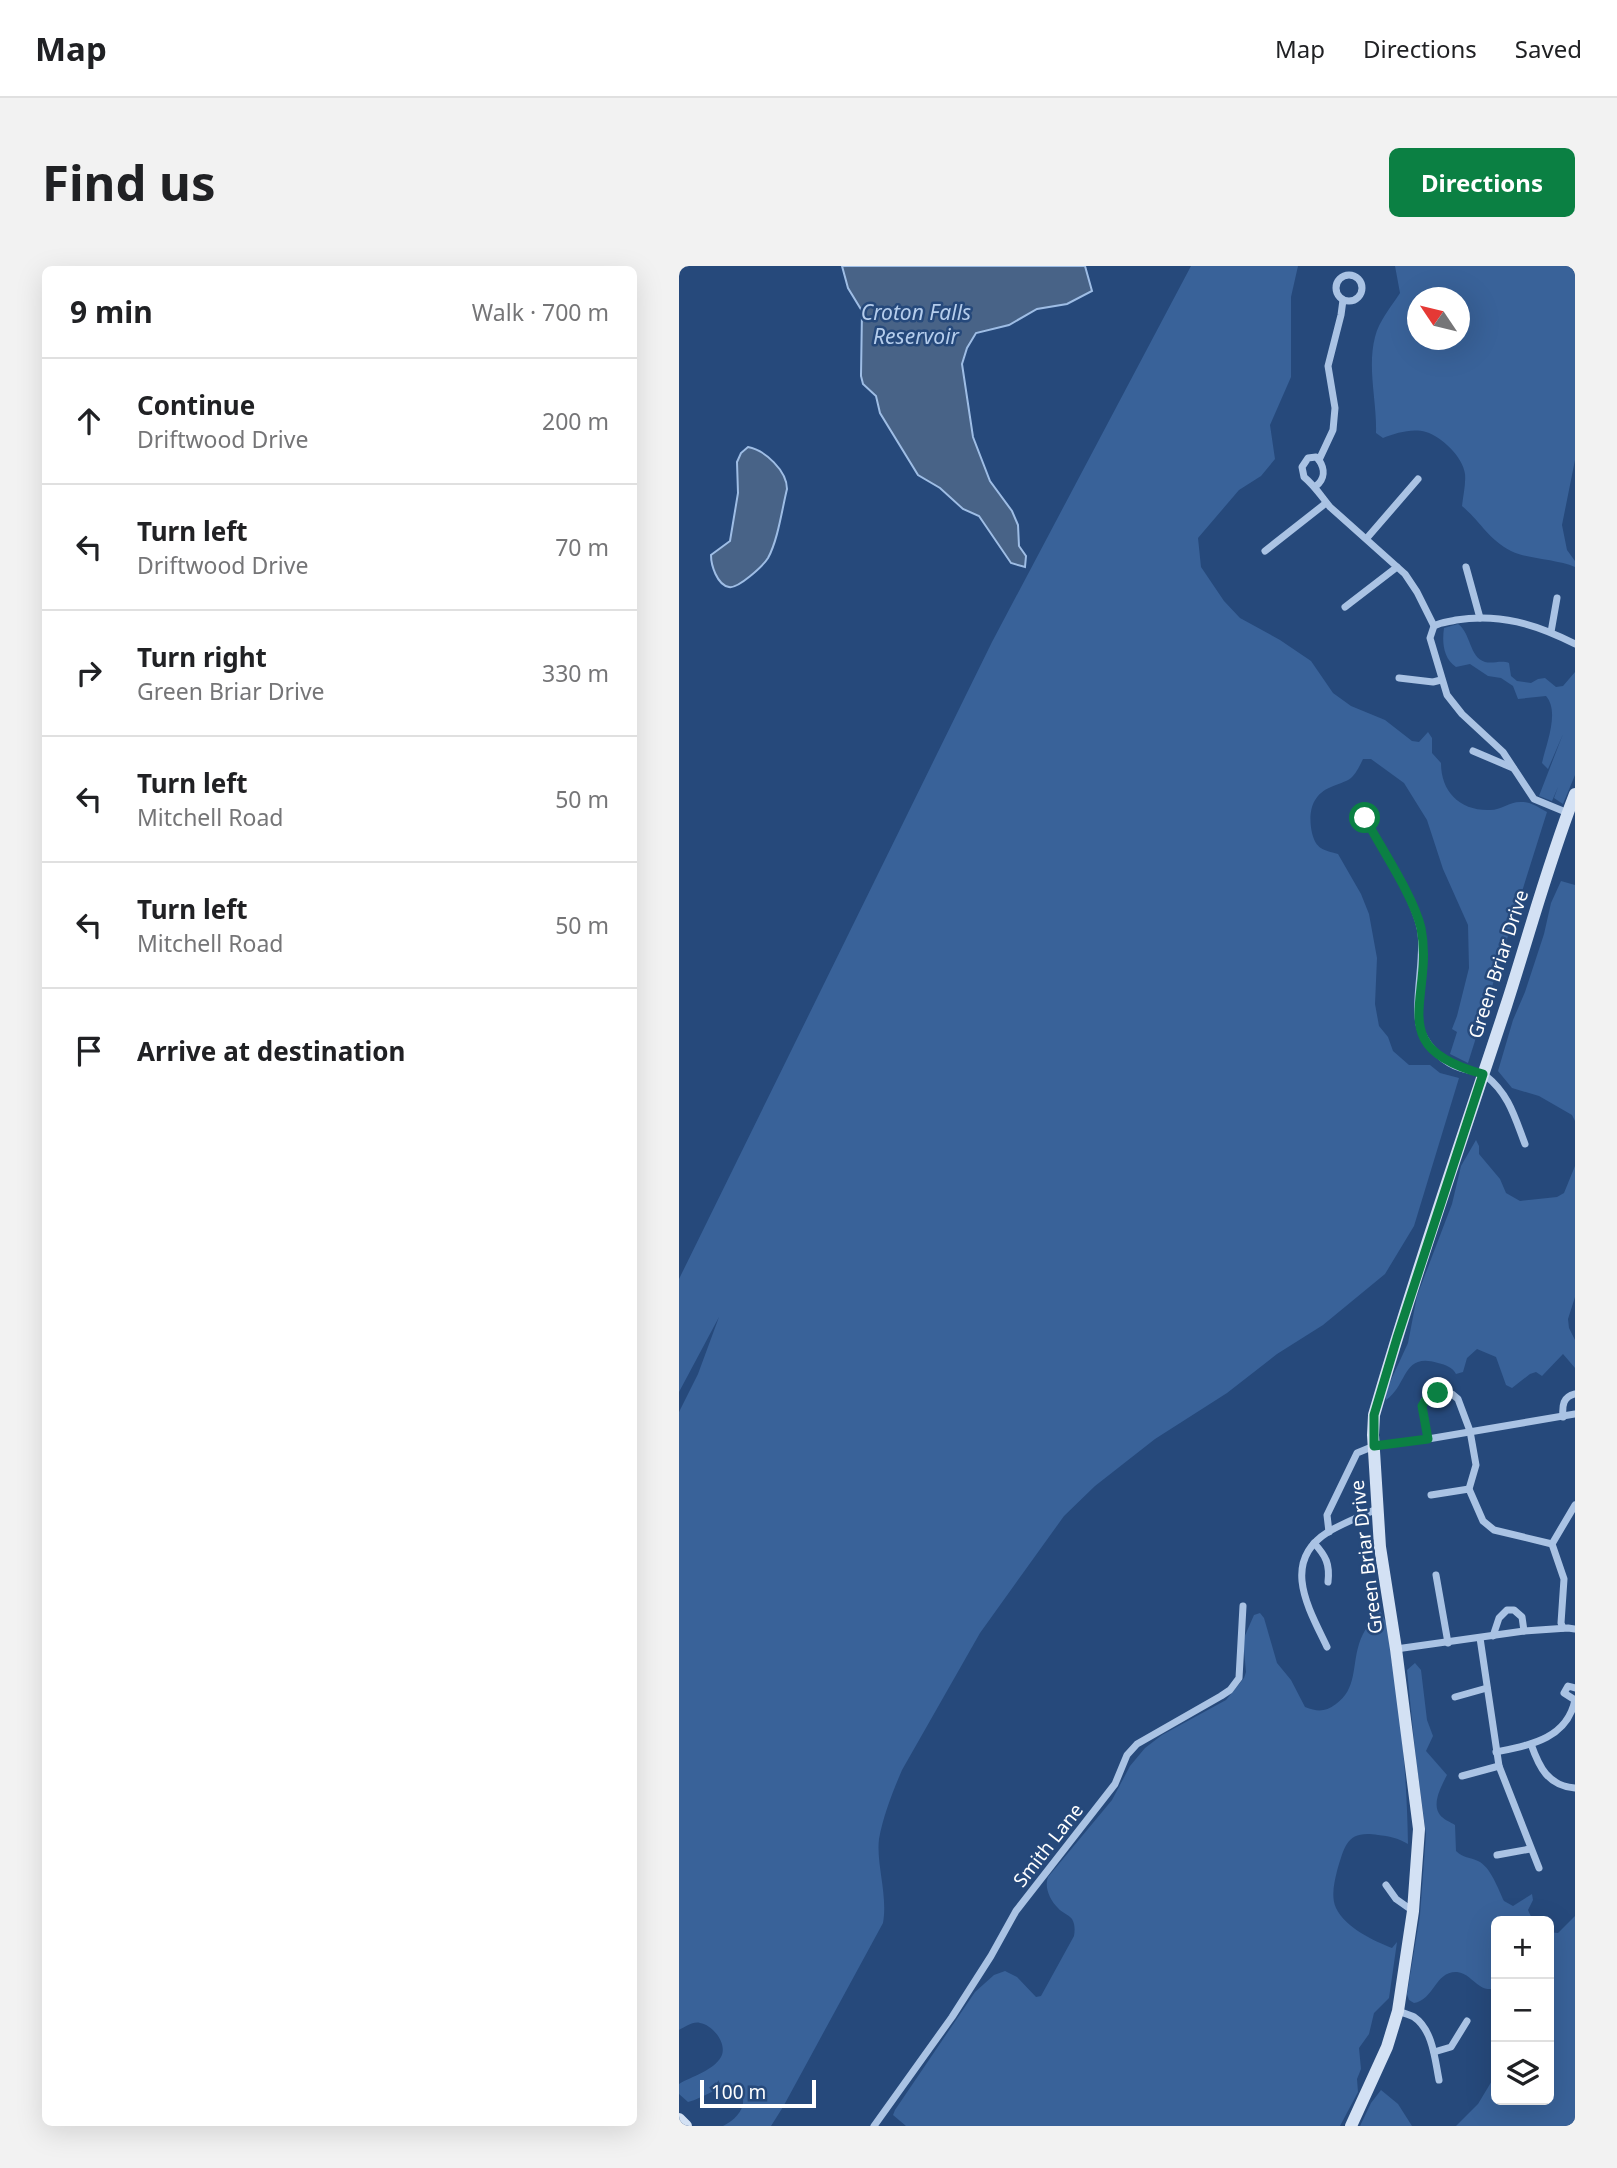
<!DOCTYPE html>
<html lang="en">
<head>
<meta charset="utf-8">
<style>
  body { margin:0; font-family:"Noto Sans",sans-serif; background:#f2f2f2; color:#202124 }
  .controls { position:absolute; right:21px; bottom:21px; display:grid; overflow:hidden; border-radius:10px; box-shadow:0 7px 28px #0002 }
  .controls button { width:63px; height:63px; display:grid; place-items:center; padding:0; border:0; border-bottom:2px solid #e0e0e0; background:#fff; color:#202124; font:35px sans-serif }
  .compass { position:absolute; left:728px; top:21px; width:63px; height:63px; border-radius:50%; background:#fff; box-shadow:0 7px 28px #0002; rotate:305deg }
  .scale { position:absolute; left:21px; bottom:18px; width:116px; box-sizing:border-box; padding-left:7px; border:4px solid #fff; border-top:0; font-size:19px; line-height:24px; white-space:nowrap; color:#fff; -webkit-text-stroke:5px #26497b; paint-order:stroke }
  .stop { position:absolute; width:21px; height:21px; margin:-16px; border:5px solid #0b8043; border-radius:50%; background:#fff }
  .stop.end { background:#0b8043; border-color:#fff; box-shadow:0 2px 7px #0008 }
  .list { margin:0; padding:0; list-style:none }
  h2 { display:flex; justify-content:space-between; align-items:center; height:91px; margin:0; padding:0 28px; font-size:30px }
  h2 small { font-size:23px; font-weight:400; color:#757577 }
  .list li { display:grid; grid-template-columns:46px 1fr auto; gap:21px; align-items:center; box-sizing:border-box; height:126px; padding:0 28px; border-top:2px solid #e0e0e0 }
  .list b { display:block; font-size:26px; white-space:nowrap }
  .list p { margin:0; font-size:23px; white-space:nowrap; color:#757577 }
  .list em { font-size:23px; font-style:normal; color:#757577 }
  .icon { flex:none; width:38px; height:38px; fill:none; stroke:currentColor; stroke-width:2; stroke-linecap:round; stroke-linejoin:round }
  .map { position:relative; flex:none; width:896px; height:1860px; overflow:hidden; border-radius:10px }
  header { display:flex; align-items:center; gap:42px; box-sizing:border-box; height:98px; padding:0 35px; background:#fff; border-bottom:2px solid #e0e0e0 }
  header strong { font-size:33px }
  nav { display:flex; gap:38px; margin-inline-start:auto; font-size:24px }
  .intro { display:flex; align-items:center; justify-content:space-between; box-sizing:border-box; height:168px; padding:0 42px }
  h1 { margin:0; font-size:49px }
  .button { padding:18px 32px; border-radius:10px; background:#0b8043; color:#fff; font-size:24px; font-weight:700 }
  main { display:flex; gap:42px; padding:0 42px }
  aside { flex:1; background:#fff; border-radius:10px; box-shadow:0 7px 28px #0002 }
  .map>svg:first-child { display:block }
  .green { fill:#396299; fill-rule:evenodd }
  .water { fill:#486387; stroke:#9ebde5; stroke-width:2 }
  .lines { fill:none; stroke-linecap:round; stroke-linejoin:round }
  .street { stroke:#aac3e4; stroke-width:7 }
  .secondary { stroke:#d3e1f4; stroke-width:12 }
  .route { stroke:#0b8043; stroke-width:9 }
  .labels { text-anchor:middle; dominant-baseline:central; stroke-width:5; stroke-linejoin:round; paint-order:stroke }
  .street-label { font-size:19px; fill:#fff; stroke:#26497b }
  .water-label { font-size:21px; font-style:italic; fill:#b5cdec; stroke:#26497b }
</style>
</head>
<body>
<header>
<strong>Map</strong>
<nav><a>Map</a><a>Directions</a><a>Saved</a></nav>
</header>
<div class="intro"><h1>Find us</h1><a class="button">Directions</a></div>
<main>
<aside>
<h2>9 min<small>Walk · 700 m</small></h2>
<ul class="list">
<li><svg class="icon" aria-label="ahead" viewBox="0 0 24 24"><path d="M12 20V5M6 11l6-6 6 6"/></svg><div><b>Continue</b><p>Driftwood Drive</p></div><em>200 m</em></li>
<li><svg class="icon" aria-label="left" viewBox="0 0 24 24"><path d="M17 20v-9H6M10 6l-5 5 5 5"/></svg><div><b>Turn left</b><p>Driftwood Drive</p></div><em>70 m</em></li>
<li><svg class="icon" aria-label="right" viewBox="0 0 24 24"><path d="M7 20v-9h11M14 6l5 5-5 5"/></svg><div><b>Turn right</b><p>Green Briar Drive</p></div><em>330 m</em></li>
<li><svg class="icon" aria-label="left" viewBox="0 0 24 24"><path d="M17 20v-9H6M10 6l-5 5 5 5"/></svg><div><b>Turn left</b><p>Mitchell Road</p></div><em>50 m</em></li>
<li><svg class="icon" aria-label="left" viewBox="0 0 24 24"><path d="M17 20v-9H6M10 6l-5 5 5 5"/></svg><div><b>Turn left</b><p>Mitchell Road</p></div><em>50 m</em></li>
<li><svg class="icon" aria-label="arrive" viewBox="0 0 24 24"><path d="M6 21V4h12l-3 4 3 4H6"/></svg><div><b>Arrive at destination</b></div></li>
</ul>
</aside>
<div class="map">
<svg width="896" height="1860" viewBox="0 0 896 1860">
  <rect width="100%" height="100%" fill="#26497b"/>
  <g class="green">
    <path d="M512,0h107l-7,31v80l-21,48 5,34 -14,17 -22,14 -41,48 3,29 23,34 16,17 40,22 31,21 22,32 18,13 34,14 27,21 7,1 9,-10 4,6v15l9,10c0,29 19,48 49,47 12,0 20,-9 32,-8 9,0 17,6 25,10l-79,251 -18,-9 7,-22 -5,-3 5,-13 12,-48 -1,-43 -25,-56 -16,-49 -23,-37 -33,-24h-8c-3,6 -7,15 -12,19 -5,4 -14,6 -20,9 -20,8 -23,27 -19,46 4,16 11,17 26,21l23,40 8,20 8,44 -2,46 4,22 9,11 5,14 16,14h21l10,8 19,5 -45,148 -29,48 -62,51 -46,29 -50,39 -72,46 -60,47 -31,30 -84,117 -78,137c-9,21 -19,46 -23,69 -3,25 9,56 4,84l-100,184 -12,19h-48c16,-8 28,-23 14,-40 -18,-2 -32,12 -49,16l-9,-8v-10c13,-8 34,-13 42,-27 7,-13 -8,-32 -21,-34 -7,-2 -15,4 -21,7v-618l19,-38 21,-57 -40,75v-113l313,-637z"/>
    <path d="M716,0h177l3,8v186l-13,65 5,25 8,11v6c-19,-8 -49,-8 -64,-16 -23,-12 -30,-29 -49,-45 1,-10 4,-22 3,-32 -2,-17 -23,-37 -39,-42 -14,-4 -30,1 -43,6l-7,-5c1,-32 -9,-65 -1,-96 4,-16 16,-30 25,-44zM738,32h42v42h-42z"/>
    <path d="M779,358c13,9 11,33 27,38 8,2 16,-2 24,1l2,13 6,5 14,2 7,-4 7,-1 11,9 7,-1 12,-14v103l-12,29 -9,-6 4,-11 -6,14 -13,-5 24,-62 -15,35 -6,-6c4,-19 18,-51 4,-67l-28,3 -5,-13 -12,-8 -13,-2 -18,-12 -14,3c-13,-9 -14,-25 -12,-39z"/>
    <polygon points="882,615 896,619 896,855 893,849 860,830 833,822 819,805 834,754 846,726 865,668 872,637"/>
    <path d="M797,874l3,6v8l21,25 6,14 14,8 37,-4 7,-4 11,-27v131l-7,22 1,9 6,12v28l-12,-14 -21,22 -6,-4 -6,2 -18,14 -6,-3 -10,-28 -19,-8 -10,9 -4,14 -7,2c-4,-7 -10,-9 -18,-11 -36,-11 -30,22 -52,37l-1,-7 23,-50 9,-47 35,-92 9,-38z"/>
    <path d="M700,1344c11,13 11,36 13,52 10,60 15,121 16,182 -10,-6 -19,-8 -30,-9 -31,-5 -33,10 -41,36 -3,12 -6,26 -1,37 10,20 36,32 56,40l5,-6 -8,56 -15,15 -5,21 -10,14 2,21 -4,10 1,13 -18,34h-434l-13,-11 2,-5 80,-118 19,-17 11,-4 12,6 19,20 5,-1 33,-60c1,-6 1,-12 -2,-17 -4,-5 -11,-7 -14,-11 -8,-8 -14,-21 -10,-31l64,-77 18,-34 15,-18 17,-13 64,-35 18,-22 2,-6 -3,-32 11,-25 6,-2 4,5 13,45 14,17 14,27c13,5 20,5 31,-3 21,-15 16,-38 23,-60 4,-13 12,-23 20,-34z"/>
    <path d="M736,1397l6,7 6,50 6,16 -7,15 21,24c-5,10 -16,29 -7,40 3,4 10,7 15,10l1,26c7,7 14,6 22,10 13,6 20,28 26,40l9,5 19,-12 1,6 -5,10 5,11h-37v68c-6,0 -11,1 -16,-3 -8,-5 -13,-13 -23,-14 -22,-1 -23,28 -43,31l-5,-3 -2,-6 13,-79 6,-81 -10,-74 -9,-90z"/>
    <polygon points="896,1650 896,1860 777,1860 799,1838 817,1808 817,1834 870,1834 870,1666 879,1667"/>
    <polygon points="702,1824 719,1838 733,1860 681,1860 692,1837"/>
  </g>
  <g class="water">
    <polygon points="163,0 406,0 413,25 388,38 358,43 330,59 297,67 288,82 283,98 294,171 311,215 333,245 339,259 340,280 347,290 346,301 332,297 300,250 284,243 261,222 239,209 201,147 197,130 184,118 182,110 183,45 169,22"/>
    <path d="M69,181c17,3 39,24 39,42 -5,20 -9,51 -19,69 -5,8 -30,31 -39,29 -12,-2 -18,-22 -18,-32l19,-14 8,-48 -1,-31 4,-9z"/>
  </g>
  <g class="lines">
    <g class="street">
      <circle cx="670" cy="22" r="13"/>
      <path d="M640,194l-3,-3 -8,1 -6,9 2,10c11,9 17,19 26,30l75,67 12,18 17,34"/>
      <path d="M637,220c9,-7 9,-17 3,-26l14,-30 2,-22 -7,-42 13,-51 2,-15"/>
      <polyline points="688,272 739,213"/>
      <polyline points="586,285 647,237"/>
      <polyline points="787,301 801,352"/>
      <polyline points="666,341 718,301"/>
      <polyline points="872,366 878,332"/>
      <polyline points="720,412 754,416 762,414"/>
      <polyline points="794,485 834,502"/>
      <path d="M889,547l-34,-14 -31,-47 -41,-38 -15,-19 -17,-57 4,-12c7,-4 14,-4 22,-6 43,-7 80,4 119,24"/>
      <path d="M686,552c16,30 52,83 56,115 4,28 -10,79 1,100 7,15 22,30 38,35 9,3 19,3 26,8 23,18 29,42 39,68"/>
      <path d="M884,1151c-1,-12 0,-20 12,-23"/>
      <polyline points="749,1173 743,1141 745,1135 753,1128 773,1128 779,1133 791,1165 797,1199 790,1223 804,1255 815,1264 873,1278"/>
      <polyline points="752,1229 790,1223"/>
      <polyline points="650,1266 648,1249 678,1187 695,1180 749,1173 896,1148"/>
      <path d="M635,1277c12,13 16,21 14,39"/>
      <polyline points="757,1309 769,1377"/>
      <polyline points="884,1362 882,1357 885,1313 873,1278 896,1239"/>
      <polyline points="814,1370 820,1352 828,1344 835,1344 843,1351 845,1365"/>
      <polyline points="801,1372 820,1500 860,1602"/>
      <path d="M648,1381c-18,-38 -47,-85 1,-115 15,-9 33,-16 49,-23"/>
      <polyline points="717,1383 845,1365 889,1362 896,1363"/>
      <polyline points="896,1422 889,1420 885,1427 896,1434"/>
      <polyline points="776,1431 808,1422"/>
      <path d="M852,1478c8,23 17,42 44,44"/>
      <path d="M817,1486c34,-7 71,-13 79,-52"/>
      <polyline points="783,1510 820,1500"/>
      <polyline points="818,1589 851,1583"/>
      <polyline points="707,1619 717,1633 734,1645"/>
      <path d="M719,1745c5,2 12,4 16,6 19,13 21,43 25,63"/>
      <polyline points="755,1786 772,1781 788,1755"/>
      <polyline points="195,1860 273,1751 312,1690 337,1645 436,1518 448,1489 458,1478 542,1430 551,1424 560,1412 564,1340"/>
    </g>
    <g class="secondary">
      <polyline points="0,1853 7,1860"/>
      <path d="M672,1860l36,-79 11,-36 15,-100 6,-82 -23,-180 -16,-102 -7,-112 1,-20c40,-138 87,-273 132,-409 23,-71 42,-143 69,-212"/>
    </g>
  </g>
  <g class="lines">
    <path class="route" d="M686,552c16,30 49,79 56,110 14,70 -40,119 62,146l-86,264 -23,77v31l54,-7 -6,-33 6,-10 10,-3"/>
  </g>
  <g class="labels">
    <g class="street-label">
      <text transform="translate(819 698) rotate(-72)">Green Briar Drive</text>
      <text transform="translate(687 1291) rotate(-97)">Green Briar Drive</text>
      <text transform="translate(369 1579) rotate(-52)">Smith Lane</text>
    </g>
    <g class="water-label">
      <text x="237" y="46">Croton Falls<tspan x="237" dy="24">Reservoir</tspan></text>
    </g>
  </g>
</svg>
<div class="controls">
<button>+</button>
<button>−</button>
<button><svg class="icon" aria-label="layers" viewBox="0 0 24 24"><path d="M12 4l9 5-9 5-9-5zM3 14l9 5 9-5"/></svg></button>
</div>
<svg class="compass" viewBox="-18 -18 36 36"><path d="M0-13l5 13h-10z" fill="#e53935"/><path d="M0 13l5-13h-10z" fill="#757577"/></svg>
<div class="scale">100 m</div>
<div class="stop" style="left:686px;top:552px"></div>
<div class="stop end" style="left:759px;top:1127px"></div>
</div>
</main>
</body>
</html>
